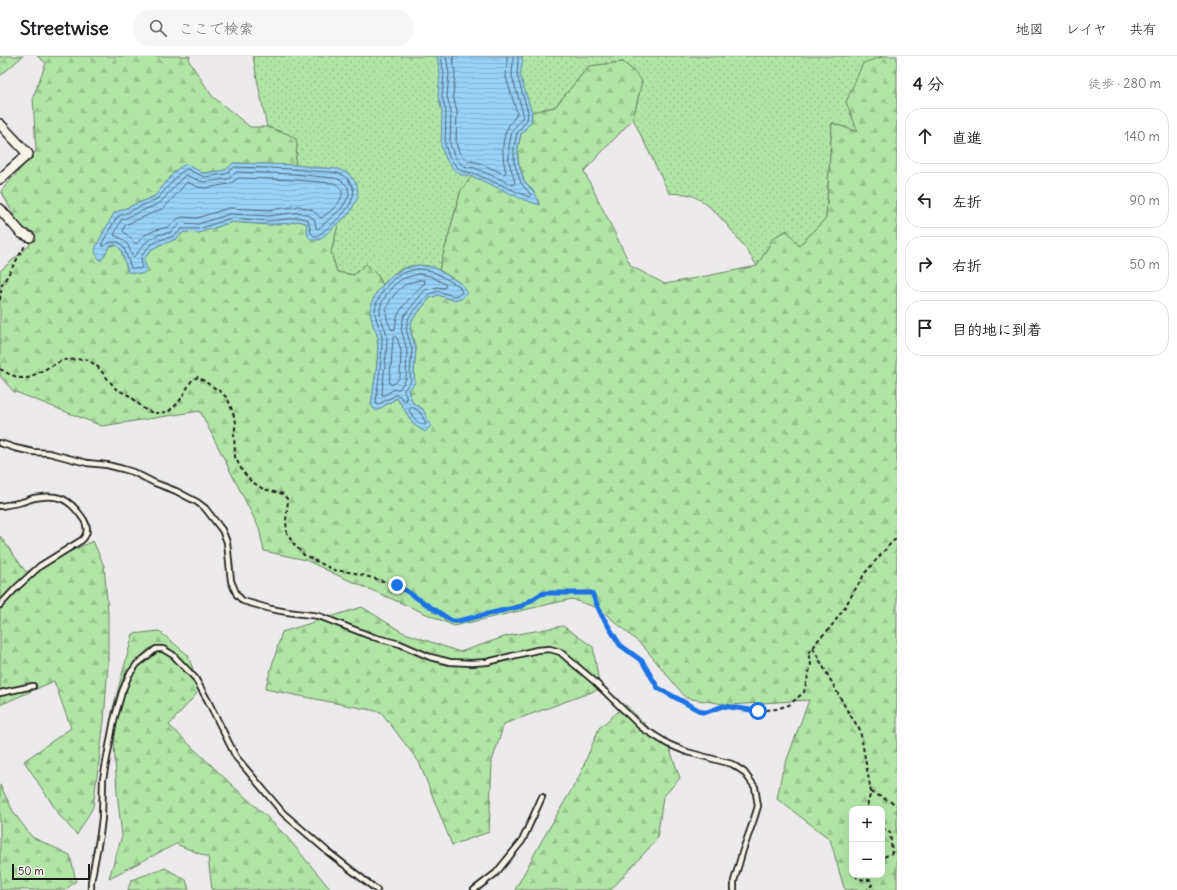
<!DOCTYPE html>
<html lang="ja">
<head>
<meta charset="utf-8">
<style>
  body { margin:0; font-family:Delius,"Klee One",sans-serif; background:#f6f6f6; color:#202124 }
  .controls { position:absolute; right:12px; bottom:12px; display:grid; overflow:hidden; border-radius:8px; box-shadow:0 4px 16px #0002 }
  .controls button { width:36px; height:36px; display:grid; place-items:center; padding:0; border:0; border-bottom:1px solid #e0e0e0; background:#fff; color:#202124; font:20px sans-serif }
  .scale { position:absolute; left:12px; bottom:10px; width:78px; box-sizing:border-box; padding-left:4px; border:2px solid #1c1c1c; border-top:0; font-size:11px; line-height:14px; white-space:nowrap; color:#1c1c1c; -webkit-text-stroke:3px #f7f3e8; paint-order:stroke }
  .stop { position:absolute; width:12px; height:12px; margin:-9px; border:3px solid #1a73e8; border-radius:50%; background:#fff }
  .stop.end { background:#1a73e8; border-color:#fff; box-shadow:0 1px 4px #0008 }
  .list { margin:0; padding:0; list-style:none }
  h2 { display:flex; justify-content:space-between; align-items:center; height:52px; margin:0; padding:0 16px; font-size:17px }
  h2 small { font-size:13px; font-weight:400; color:#757577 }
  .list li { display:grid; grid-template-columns:26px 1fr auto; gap:12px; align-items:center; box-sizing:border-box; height:56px; margin:0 8px 8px; padding:0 8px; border:1px solid #e0e0e0; border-radius:16px }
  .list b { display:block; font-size:15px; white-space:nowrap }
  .list em { font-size:13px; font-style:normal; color:#757577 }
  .icon { flex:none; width:22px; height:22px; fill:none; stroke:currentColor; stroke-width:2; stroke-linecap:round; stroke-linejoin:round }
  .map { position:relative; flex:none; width:897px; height:834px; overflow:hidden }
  header { display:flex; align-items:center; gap:24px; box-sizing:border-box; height:56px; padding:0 20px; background:#fff; border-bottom:1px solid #e0e0e0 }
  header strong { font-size:19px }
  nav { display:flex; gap:22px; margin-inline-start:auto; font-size:14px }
  .search { width:280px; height:36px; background:#f6f6f6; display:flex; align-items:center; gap:10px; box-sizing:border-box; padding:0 14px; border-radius:16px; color:#757577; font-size:15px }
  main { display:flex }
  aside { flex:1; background:#fff }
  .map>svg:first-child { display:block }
  .grass { fill:url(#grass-dots); stroke:#668061 }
  .forest { fill:url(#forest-firs); stroke:#668061; fill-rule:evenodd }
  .water { fill:url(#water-rules); stroke:#668a9f }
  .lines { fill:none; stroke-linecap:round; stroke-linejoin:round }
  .shore { stroke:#4d6574; stroke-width:1 }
  .lane-casing { stroke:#1c1c1c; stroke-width:8 }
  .street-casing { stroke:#1c1c1c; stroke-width:12 }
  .path { stroke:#1c1c1c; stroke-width:2; stroke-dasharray:4 3; stroke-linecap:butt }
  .lane { stroke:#f7f3e8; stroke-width:4.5 }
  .street { stroke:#f7f3e8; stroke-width:9 }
  .route { stroke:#1a73e8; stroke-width:5 }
</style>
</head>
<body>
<header>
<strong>Streetwise</strong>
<div class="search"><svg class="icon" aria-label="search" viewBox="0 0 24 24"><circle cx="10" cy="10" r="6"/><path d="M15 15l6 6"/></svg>ここで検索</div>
<nav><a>地図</a><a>レイヤ</a><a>共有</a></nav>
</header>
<main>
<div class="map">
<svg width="897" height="834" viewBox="0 0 897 834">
  <defs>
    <pattern id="grass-dots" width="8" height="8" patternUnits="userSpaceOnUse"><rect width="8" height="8" fill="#b1e5a6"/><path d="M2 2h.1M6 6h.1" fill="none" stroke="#98c48e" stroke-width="1.8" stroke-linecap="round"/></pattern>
    <pattern id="forest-firs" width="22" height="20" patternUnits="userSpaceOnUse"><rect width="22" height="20" fill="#b1e5a6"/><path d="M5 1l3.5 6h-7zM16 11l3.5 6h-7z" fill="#98c48e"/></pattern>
    <pattern id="water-rules" width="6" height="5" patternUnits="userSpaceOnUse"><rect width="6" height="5" fill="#97d3f7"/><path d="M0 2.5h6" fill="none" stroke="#82b5d3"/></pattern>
  </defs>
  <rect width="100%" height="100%" fill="#eceaeb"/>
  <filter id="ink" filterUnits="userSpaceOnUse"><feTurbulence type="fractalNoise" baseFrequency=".025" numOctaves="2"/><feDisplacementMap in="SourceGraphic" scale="8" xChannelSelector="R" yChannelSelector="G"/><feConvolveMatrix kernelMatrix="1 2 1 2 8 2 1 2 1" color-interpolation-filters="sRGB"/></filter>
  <g filter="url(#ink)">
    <path class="grass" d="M253,0h629v1l-24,75 -26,-9 -6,95 -27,28 -26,-8 -16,28c-13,-21 -41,-60 -64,-70 -6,-3 -17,-2 -24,-3l-36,-74 6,-25 -3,-21 -13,-11 -34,4 -34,41 -12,2 -8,84 -74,-3 -22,80c-15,-8 -35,-6 -48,6 -3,3 -6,6 -8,9l-5,-9 -20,-4 -4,3 -17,-3 -6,-20 8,-30 11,-9 -36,-46 -19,-2 2,-19 -9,-12 -21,-7 -11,-53z"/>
    <g class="forest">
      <polygon points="0,0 23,0 0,20"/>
      <path d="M37,0h153l-1,5 23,35 38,31h17l21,7 8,5 1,7 -2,19 -62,-2 -7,7 -23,3 -26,-4 -22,27 -41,17 -18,40 5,7 9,-14 6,-1 5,5 7,22 16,-13 8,-10 10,-5 7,-2 7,-3 8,-7 15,1 33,-11 38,3 19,-2 9,-2 8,2 2,12 11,5 20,-18 -8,30 6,20 17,3 12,-11 12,12 5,9 -7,8 -4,9 1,23 5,12 -1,27 -6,41 5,6 21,-13 17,27 9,-16 -10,-6 -5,-13 7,-7 -1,-10 2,-24 -6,-20 2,-9 18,-22 8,-3 15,5 9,-16 -23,-14 22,-80 11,-14 29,13 34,4 -11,-12 -6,-20v-14l3,-13 10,-12 1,-10 23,-5 34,-41 34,-4 13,11 6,8 -9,38 -49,52 47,95 34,18 92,-18 16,-28 14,-8 12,16 27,-28 6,-95 26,9 -12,-30 17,-39 19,-6v-1h15v834h-51l-2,-2 -14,-49 -53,-40 5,-26 27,-73 -79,5 -44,-7 -42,-51 -44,-38 -28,-10 -118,27 -117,-51 -31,-15 -42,-9 -5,-23 -59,-117 -98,15 -89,-35 -13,-15v-105l30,-26 -29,-54 35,-40 -3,-54 13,-34zM852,753h30v66h-30z"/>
      <polygon points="0,480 26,516 93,485 104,510 108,555 108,608 104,665 93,751 77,779 60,760 24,705 71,672 54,625 0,649"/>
      <polygon points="362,551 402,576 460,596 507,580 563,570 593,591 600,633 504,668 492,705 489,776 452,789 419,706 381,656 265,633 282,576"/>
      <polygon points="159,575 188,599 200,634 169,669 233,730 265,759 287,781 331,834 212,834 208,801 176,788 109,822 122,780 117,736 112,656 133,578"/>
      <polygon points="626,649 670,694 680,722 663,741 657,783 611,834 515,834 541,786 579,721 599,672"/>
      <polygon points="0,729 14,757 32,781 70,799 76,825 65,834 0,834"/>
      <polygon points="165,812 186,824 189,834 128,834 131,824"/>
    </g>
    <g class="water">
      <polygon points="437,0 521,0 523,5 520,19 532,56 531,66 521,78 518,91 518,105 524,125 535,137 540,149 524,144 472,120 461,119 453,113 446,103 441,90 442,56 438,40 440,19"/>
      <polygon points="233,107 295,109 314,111 338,113 348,117 357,128 358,141 350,157 319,184 312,184 308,180 306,167 298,165 289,167 270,169 232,166 199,177 184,176 176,183 169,186 162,188 152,193 144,203 147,214 142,218 128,216 121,194 116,189 110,190 101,205 95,197 96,190 114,157 155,140 177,113 186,108 203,117 226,114"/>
      <polygon points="418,209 433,211 462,228 467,237 461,243 453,244 438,239 430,242 412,264 410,273 416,293 414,317 415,327 408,334 413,347 423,353 431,370 425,376 414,369 397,342 376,355 371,349 377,308 378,281 373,269 370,256 372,246 376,237 392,219 405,212"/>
    </g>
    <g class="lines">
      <g class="shore">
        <polyline points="441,0 444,19 442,40 446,56 445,89 449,101 456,110 462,115 473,117 529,141 531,139 521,127 514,106 514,91 517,77 527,64 528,56 517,19 518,5 518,0"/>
        <polyline points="446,0 449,18 447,40 451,56 450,88 454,99 460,107 464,110 475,112 513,129 515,126 509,106 509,90 512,75 522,62 523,57 512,20 513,6 513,0"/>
        <path d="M453,0l2,18 -2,21 4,17 -1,31 3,9 8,9 10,1 27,12 2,-2c-4,-13 -5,-33 2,-45 2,-5 7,-8 9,-14l-11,-36 1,-15v-6"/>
        <path d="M235,111c26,1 52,1 77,4 8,1 17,0 25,2 5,1 9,4 12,8 17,19 -18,45 -32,55h-3l-3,-3 -3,-13 -10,-3 -10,2 -19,2 -38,-3 -32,11h-17l-8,7 -14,4 -10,5 -9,12 1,10 -2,2 -9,-1 -7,-20 -5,-6h-9l-5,4h-3v-3l15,-26 40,-18 23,-26 7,-4 17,8 22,-3z"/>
        <path d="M237,116l57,2 19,2 22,2 7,3 6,6 1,9 -7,12 -24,21 -2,-1 -1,-7 -3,-4 -12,-5 -31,4 -39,-2 -32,10 -14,-1 -4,1 -9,8 -13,3 -11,6 -13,16 -2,-1c-4,-13 -6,-16 -18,-21l7,-15 39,-17 23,-26 3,-2 14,6 4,1 24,-3z"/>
        <path d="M239,122l55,2 40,3c20,10 -2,28 -13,35l-9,-8 -13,-4 -30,4 -40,-2 -32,10 -13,-1 -5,1 -11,9 -12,3 -11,5 -9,9 -13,-13 2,-6 39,-17 23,-26 11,5 7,1 24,-4z"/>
        <path d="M418,213l14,2 27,15 3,6 -3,3 -6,1 -15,-5 -9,3 -20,23 -3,12 6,20 -2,24 1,8 -7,9 3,10 -3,1 -4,-5 -4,-1 -19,10 -1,-2c2,-22 6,-43 6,-65 0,-9 -7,-17 -7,-27 0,-11 12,-27 20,-33 7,-6 15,-7 23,-9z"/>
        <path d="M419,218l11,2 15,8 1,2 -2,2 -7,-1 -12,3 -21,26 -3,13 6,21 -1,29 -7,10 -6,1 -10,6 -1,-2c1,-19 5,-37 5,-56 0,-9 -7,-17 -7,-26 -1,-10 11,-25 19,-31 6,-4 13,-5 20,-7z"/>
        <path d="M419,224h5l1,3c-7,5 -22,22 -26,30 -3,4 -3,11 -4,16l-3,1c-8,-14 -8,-23 3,-36 8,-9 12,-11 24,-14z"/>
        <polygon points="395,280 397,282 401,294 400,321 395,327 391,329 389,326 391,310 393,282"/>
        <path d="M412,351l8,5 6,11 -1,2c-8,-1 -12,-8 -16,-15l1,-2z"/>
      </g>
      <g class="lane-casing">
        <g id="lane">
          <polyline points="0,387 15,392 33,396 49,397 87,407 107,409 123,413 133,416 155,427 176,435 197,446 205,452 222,474 227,486 231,525 237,539 243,545 271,553 287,556 319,560 373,581 400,588 430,601 450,606 472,607 487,606 537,594 550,593 560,596 594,625 641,671 668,688 687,696 732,708 744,716 755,731 758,750 753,766 743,794 734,825 734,834"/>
          <path d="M0,450c7,-1 15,-2 22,-4 4,-1 8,-3 12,-4 25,-5 36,1 50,22 4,7 4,14 -2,20l-42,26 -24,22 -16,17"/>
          <polyline points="0,637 33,630"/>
          <polyline points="91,834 91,826 100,778 102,762 103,723 114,664 122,636 129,619 137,608 156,593 163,593 173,599 195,622 208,645 236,701 283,757 328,796 377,834"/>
          <polyline points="474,834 496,817 522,785 542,741"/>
        </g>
      </g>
      <g class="street-casing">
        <g id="street">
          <polyline points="0,68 28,98 0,123"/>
          <polyline points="0,153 21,177 30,181"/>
        </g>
      </g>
      <g class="path">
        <polyline points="0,244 2,229 26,188"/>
        <polyline points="0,313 9,318 20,322 28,322 63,304 86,303 97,310 116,333 130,340 144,353 153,357 161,357 169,355 179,346 192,324 198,321 221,336 228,343 236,366 234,378 235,401 243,416 251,425 263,433 283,438 288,444 286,465 287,477 293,487 304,499 334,514 355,517 397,529 452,565 458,565 522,550 541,538 547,537 592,537 601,558 620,589 642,605 658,632 702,656 707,656 723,650 758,655 776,653 789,649 804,636 811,608 808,597 813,592 818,584 830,572 843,554 865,517 891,487 897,482"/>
        <polyline points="813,592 847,654 860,674 871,736 866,753"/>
        <polyline points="871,736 897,749"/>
        <polyline points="882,772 890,776 892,797 882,802"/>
        <polyline points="855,819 858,823 870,824 872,829 867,834"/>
      </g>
      <use href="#lane" class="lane"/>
      <use href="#street" class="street"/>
    </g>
  </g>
  <g class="lines" filter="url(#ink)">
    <polyline class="route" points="397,529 452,565 458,565 522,550 541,538 547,537 592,537 601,558 620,589 642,605 658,632 702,656 707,656 723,650 758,655"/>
  </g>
</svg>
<div class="controls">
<button>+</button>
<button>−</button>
</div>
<div class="scale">50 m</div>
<div class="stop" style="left:758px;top:655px"></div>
<div class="stop end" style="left:397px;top:529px"></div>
</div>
<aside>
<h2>4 分<small>徒歩 · 280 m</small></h2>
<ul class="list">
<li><svg class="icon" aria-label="ahead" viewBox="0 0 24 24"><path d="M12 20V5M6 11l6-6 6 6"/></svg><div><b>直進</b></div><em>140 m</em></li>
<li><svg class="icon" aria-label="left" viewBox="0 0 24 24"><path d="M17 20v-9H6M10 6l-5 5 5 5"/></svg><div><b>左折</b></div><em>90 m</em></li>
<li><svg class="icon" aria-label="right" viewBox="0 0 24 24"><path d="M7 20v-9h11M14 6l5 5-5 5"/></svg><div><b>右折</b></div><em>50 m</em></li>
<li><svg class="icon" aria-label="arrive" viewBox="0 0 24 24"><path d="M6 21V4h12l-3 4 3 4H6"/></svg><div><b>目的地に到着</b></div></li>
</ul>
</aside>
</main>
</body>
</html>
